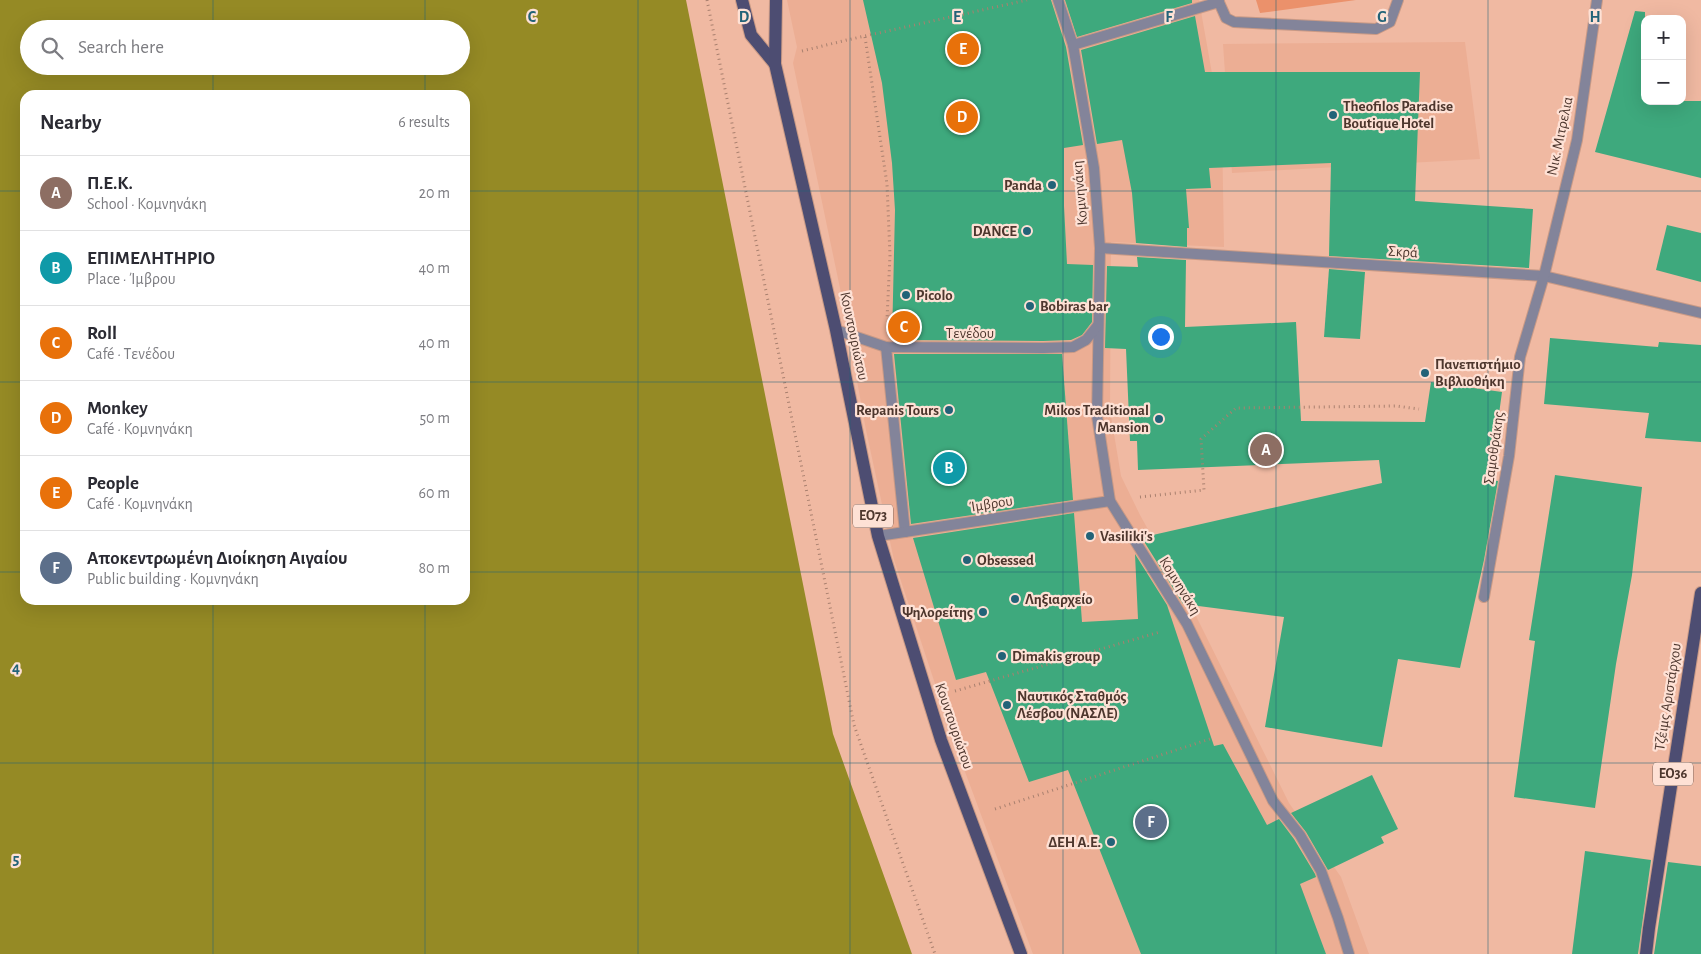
<!DOCTYPE html>
<html lang="en">
<head>
<meta charset="utf-8">
<style>
  body { margin:0; font-family:"Alegreya Sans",sans-serif; background:#f2f2f3; color:#2b2b33 }
  .controls { position:absolute; right:15px; top:15px; display:grid; overflow:hidden; border-radius:10px; box-shadow:0 5px 20px #0002 }
  .controls button { width:45px; height:45px; display:grid; place-items:center; padding:0; border:0; border-bottom:1px solid #e1e1e2; background:#fff; color:#2b2b33; font:25px sans-serif }
  .you { position:absolute; left:1160px; top:336px; width:18px; height:18px; margin:-12px; border:4px solid #fff; border-radius:50%; background:#1a73e8; box-shadow:0 0 0 8px #1a73e833 }
  .badge { display:grid; place-items:center; width:32px; height:32px; border-radius:50%; background:#db2777; color:#fff; font-size:16px; font-weight:700 }
  .pin { position:absolute; translate:-50% -50%; border:2px solid #fff; box-shadow:0 1px 5px #0006 }
  .list { margin:0; padding:0; list-style:none }
  h2 { display:flex; justify-content:space-between; align-items:center; height:65px; margin:0; padding:0 20px; font-size:21px }
  h2 small { font-size:16px; font-weight:400; color:#7c7c81 }
  .list li { display:grid; grid-template-columns:32px 1fr auto; gap:15px; align-items:center; box-sizing:border-box; height:75px; padding:0 20px; border-top:1px solid #e1e1e2 }
  .list b { display:block; font-size:19px; white-space:nowrap }
  .list p { margin:0; font-size:16px; white-space:nowrap; color:#7c7c81 }
  .list em { font-size:16px; font-style:normal; color:#7c7c81 }
  .icon { flex:none; width:28px; height:28px; fill:none; stroke:currentColor; stroke-width:2; stroke-linecap:round; stroke-linejoin:round }
  .map { position:relative; flex:none; width:1701px; height:954px; overflow:hidden }
  .search { position:absolute; background:#fff; box-shadow:0 5px 20px #0002; left:20px; top:20px; width:450px; height:55px; display:flex; align-items:center; gap:12px; box-sizing:border-box; padding:0 18px; border-radius:28px; color:#7c7c81; font-size:19px }
  .panel { position:absolute; background:#fff; box-shadow:0 5px 20px #0002; left:20px; top:90px; width:450px; height:515px; border-radius:15px }
  .map>svg:first-child { display:block }
  .built { fill:#ecae94 }
  .green { fill:#eb916b }
  .water { fill:#958a25; fill-rule:evenodd }
  .building { fill:#3ea97d }
  .lines { fill:none; stroke-linecap:round; stroke-linejoin:round }
  .street-casing { stroke:#c99a86; stroke-width:12 }
  .primary-casing { stroke:#c99a86; stroke-width:14 }
  .path { stroke:#a9806f; stroke-width:3; stroke-dasharray:1 4; stroke-linecap:butt }
  .street { stroke:#83849a; stroke-width:10 }
  .primary { stroke:#4d4d72; stroke-width:12 }
  .grid { fill:none; stroke:#236378; stroke-width:1; stroke-opacity:0.55 }
  .poi-dot { fill:#236378; stroke:#fee1d5; stroke-width:2 }
  .labels { text-anchor:middle; dominant-baseline:central; stroke-width:4.5; stroke-linejoin:round; paint-order:stroke }
  .shield { fill:#fee1d5; stroke:#82695f; stroke-width:1 }
  .shield-label { font-size:14px; font-weight:bold; fill:#4d362d }
  .poi-label { font-size:15px; font-weight:bold; fill:#4d362d; stroke:#fee1d5; text-anchor:start }
  .street-label { font-size:15px; fill:#4d362d; stroke:#fee1d5 }
  .grid-label { font-size:16px; text-anchor:middle; font-weight:bold; fill:#236378; stroke:#fee1d5; stroke-width:4.5; stroke-linejoin:round; paint-order:stroke }
</style>
</head>
<body>
<div class="map">
<svg width="1701" height="954" viewBox="0 0 1701 954">
  <rect width="100%" height="100%" fill="#f0b9a2"/>
  <g class="built">
    <polygon points="787,0 1199,0 1222,130 1224,247 1111,242 1110,410 1121,476 1140,515 1195,614 1289,803 1341,877 1369,954 1033,954 958,753 894,560 866,430 841,293 793,63 797,47"/>
    <polygon points="1465,42 1480,159 1232,173 1223,44"/>
  </g>
  <polygon class="green" points="1256,0 1356,0 1260,13"/>
  <path class="water" d="M0,0h686l147,734 79,220h-912zM29,29h432v37h-432zM25,95h440v505h-440z"/>
  <g class="building">
    <polygon points="863,0 1051,0 1066,47 1083,145 1064,148 1064,206 1067,264 1093,265 1092,322 1082,335 1071,340 1043,341 892,340 895,210 892,163 882,83"/>
    <polygon points="1065,0 1192,0 1192,3 1077,37"/>
    <polygon points="1635,11 1645,12 1645,101 1701,101 1701,178 1595,152"/>
    <polygon points="1195,16 1205,72 1420,72 1415,201 1533,209 1529,268 1329,256 1331,163 1209,168 1211,188 1186,189 1189,228 1187,228 1187,247 1136,243 1132,193 1122,140 1097,144 1081,50"/>
    <polygon points="1667,225 1701,233 1701,282 1656,270"/>
    <polygon points="1137,257 1186,260 1185,327 1296,322 1301,421 1425,422 1431,382 1502,392 1490,480 1498,481 1484,560 1460,668 1398,659 1382,747 1265,727 1284,617 1183,604 1140,535 1144,535 1144,537 1382,483 1379,460 1138,470 1137,441 1130,441 1126,349 1105,348 1107,266 1138,267"/>
    <polygon points="1329,269 1365,272 1360,339 1324,337"/>
    <polygon points="1550,338 1658,347 1659,342 1701,345 1701,442 1645,438 1649,413 1544,404"/>
    <polygon points="894,354 1062,354 1073,500 911,524"/>
    <polygon points="1555,475 1642,487 1632,575 1616,664 1595,808 1514,797 1535,641 1529,640"/>
    <polygon points="1074,513 1082,622 1138,619 1135,554 1167,605 1214,746 1223,744 1267,825 1279,819 1294,839 1315,874 1316,877 1300,884 1326,954 1141,954 1068,770 1029,782 986,672 956,680 913,538"/>
    <polygon points="1372,775 1398,829 1381,837 1384,843 1328,870 1306,832 1291,813"/>
    <polygon points="1585,851 1651,860 1638,954 1572,954"/>
    <polygon points="1668,862 1701,866 1701,954 1654,954"/>
  </g>
  <g class="lines">
    <g class="street-casing">
      <g id="street">
        <polyline points="1058,0 1073,45 1094,168 1100,248 1097,416 1110,501 1187,624 1273,801 1300,835 1321,871 1338,918 1349,954"/>
        <polyline points="1218,0 1226,18 1234,22 1376,29 1390,22 1398,0"/>
        <polyline points="1073,45 1219,2"/>
        <polyline points="1100,248 1544,276 1701,313"/>
        <polyline points="836,330 886,347 1043,348 1073,347 1086,340 1098,325"/>
        <polyline points="886,347 905,532"/>
        <polyline points="878,536 1110,501"/>
        <polyline points="1484,597 1509,456 1520,357 1544,276 1577,140 1597,0"/>
      </g>
    </g>
    <g class="primary-casing">
      <g id="primary">
        <polyline points="742,0 751,35 775,64"/>
        <polyline points="776,0 775,64 836,330 878,536 941,740 1021,954"/>
        <polyline points="1646,954 1649,928 1701,593"/>
      </g>
    </g>
    <g class="path">
      <polyline points="707,0 854,725 935,954"/>
      <polyline points="865,37 887,184 890,255 887,319"/>
      <polyline points="802,51 847,40 1027,0"/>
      <polyline points="1140,497 1204,490 1201,439 1236,408 1396,406 1419,409"/>
      <polyline points="955,691 1160,632"/>
      <polyline points="995,809 1213,738"/>
    </g>
    <use href="#street" class="street"/>
    <use href="#primary" class="primary"/>
  </g>
  <path class="grid" d="M213,0v29M425,0v29M638,0v954M850,0v954M1063,0v954M1276,0v954M1488,0v954M213,66v29M425,66v29M0,191h25M465,191h1236M0,382h25M465,382h1236M0,572h25M465,572h1236M213,600v354M425,600v354M0,763h1701"/>
  <g class="poi-dot">
    <circle cx="1333" cy="115" r="5"/>
    <circle cx="1052" cy="185" r="5"/>
    <circle cx="1027" cy="231" r="5"/>
    <circle cx="906" cy="295" r="5"/>
    <circle cx="1030" cy="306" r="5"/>
    <circle cx="1425" cy="373" r="5"/>
    <circle cx="949" cy="410" r="5"/>
    <circle cx="1159" cy="419" r="5"/>
    <circle cx="1090" cy="536" r="5"/>
    <circle cx="967" cy="560" r="5"/>
    <circle cx="1015" cy="599" r="5"/>
    <circle cx="983" cy="612" r="5"/>
    <circle cx="1002" cy="656" r="5"/>
    <circle cx="1007" cy="705" r="5"/>
    <circle cx="1111" cy="842" r="5"/>
  </g>
  <g class="labels">
    <g class="shield">
      <rect x="853" y="504.5" width="40" height="23" rx="4"/>
      <rect x="1653" y="762.5" width="40" height="23" rx="4"/>
    </g>
    <g class="shield-label">
      <text x="873" y="516">ΕΟ73</text>
      <text x="1673" y="774">ΕΟ36</text>
    </g>
    <g class="poi-label">
      <text x="1343" y="106">Theofilos Paradise<tspan x="1343" dy="17">Boutique Hotel</tspan></text>
      <text x="1042" y="185" text-anchor="end">Panda</text>
      <text x="1017" y="231" text-anchor="end">DANCE</text>
      <text x="916" y="295">Picolo</text>
      <text x="1040" y="306">Bobiras bar</text>
      <text x="1435" y="364">Πανεπιστήμιο<tspan x="1435" dy="17">Βιβλιοθήκη</tspan></text>
      <text x="939" y="410" text-anchor="end">Repanis Tours</text>
      <text x="1149" y="410" text-anchor="end">Mikos Traditional<tspan x="1149" dy="17">Mansion</tspan></text>
      <text x="1100" y="536">Vasiliki's</text>
      <text x="977" y="560">Obsessed</text>
      <text x="1025" y="599">Ληξιαρχείο</text>
      <text x="973" y="612" text-anchor="end">Ψηλορείτης</text>
      <text x="1012" y="656">Dimakis group</text>
      <text x="1017" y="696">Ναυτικός Σταθμός<tspan x="1017" dy="17">Λέσβου (ΝΑΣΛΕ)</tspan></text>
      <text x="1101" y="842" text-anchor="end">ΔΕΗ Α.Ε.</text>
    </g>
    <g class="street-label">
      <text transform="translate(1560 136) rotate(-78)">Νικ. Μιτρελια</text>
      <text transform="translate(1080 193) rotate(-95)">Κομνηνάκη</text>
      <text transform="translate(1403 252) rotate(4)">Σκρά</text>
      <text x="970" y="333">Τενέδου</text>
      <text transform="translate(854 336) rotate(78)">Κουντουριώτου</text>
      <text transform="translate(1494 448) rotate(-82)">Σαμοθράκης</text>
      <text transform="translate(991 504) rotate(-9)">Ίμβρου</text>
      <text transform="translate(1180 586) rotate(58)">Κομνηνάκη</text>
      <text transform="translate(1668 697) rotate(-81)">Τζέιμς Αριστάρχου</text>
      <text transform="translate(954 726) rotate(71)">Κουντουριώτου</text>
    </g>
  </g>
  <g class="grid-label">
    <text x="532" y="22">C</text>
    <text x="744" y="22">D</text>
    <text x="957" y="22">E</text>
    <text x="1169" y="22">F</text>
    <text x="1382" y="22">G</text>
    <text x="1595" y="22">H</text>
    <text x="16" y="673">4</text>
    <text x="16" y="864">5</text>
  </g>
</svg>
<div class="controls">
<button>+</button>
<button>−</button>
</div>
<div class="you"></div>
<div class="pin badge" style="left:1266px;top:450px;background:#8d6e63">A</div>
<div class="pin badge" style="left:949px;top:468px;background:#0f9aa8">B</div>
<div class="pin badge" style="left:904px;top:327px;background:#e8710a">C</div>
<div class="pin badge" style="left:962px;top:117px;background:#e8710a">D</div>
<div class="pin badge" style="left:963px;top:49px;background:#e8710a">E</div>
<div class="pin badge" style="left:1151px;top:822px;background:#5c6f8a">F</div>
<div class="search"><svg class="icon" aria-label="search" viewBox="0 0 24 24"><circle cx="10" cy="10" r="6"/><path d="M15 15l6 6"/></svg>Search here</div>
<section class="panel">
<h2>Nearby<small>6 results</small></h2>
<ul class="list">
<li><span class="badge" style="background:#8d6e63">A</span><div><b>Π.Ε.Κ.</b><p>School · Κομνηνάκη</p></div><em>20 m</em></li>
<li><span class="badge" style="background:#0f9aa8">B</span><div><b>ΕΠΙΜΕΛΗΤΗΡΙΟ</b><p>Place · Ίμβρου</p></div><em>40 m</em></li>
<li><span class="badge" style="background:#e8710a">C</span><div><b>Roll</b><p>Café · Τενέδου</p></div><em>40 m</em></li>
<li><span class="badge" style="background:#e8710a">D</span><div><b>Monkey</b><p>Café · Κομνηνάκη</p></div><em>50 m</em></li>
<li><span class="badge" style="background:#e8710a">E</span><div><b>People</b><p>Café · Κομνηνάκη</p></div><em>60 m</em></li>
<li><span class="badge" style="background:#5c6f8a">F</span><div><b>Αποκεντρωμένη Διοίκηση Αιγαίου</b><p>Public building · Κομνηνάκη</p></div><em>80 m</em></li>
</ul>
</section>
</div>
</body>
</html>
